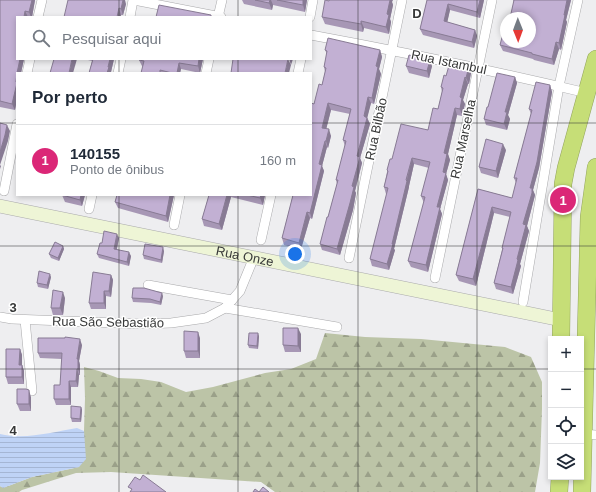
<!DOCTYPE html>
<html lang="pt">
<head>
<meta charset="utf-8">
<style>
  body { margin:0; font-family:Arial,sans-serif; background:#f2f2f3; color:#1f2937 }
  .controls { position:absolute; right:12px; bottom:12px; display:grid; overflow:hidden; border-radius:0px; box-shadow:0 2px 6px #0003 }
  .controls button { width:36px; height:36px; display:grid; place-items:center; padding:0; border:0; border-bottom:1px solid #e0e1e3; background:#fff; color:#1f2937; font:20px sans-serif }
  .compass { position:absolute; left:500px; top:12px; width:36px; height:36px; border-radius:50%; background:#fff; box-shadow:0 2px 6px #0003; rotate:179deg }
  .you { position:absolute; left:295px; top:254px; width:14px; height:14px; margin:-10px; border:3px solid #fff; border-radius:50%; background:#1a73e8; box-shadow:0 0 0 6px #1a73e833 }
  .badge { display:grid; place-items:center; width:26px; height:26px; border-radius:50%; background:#db2777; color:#fff; font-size:13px; font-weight:700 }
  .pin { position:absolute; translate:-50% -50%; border:2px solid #fff; box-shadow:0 1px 4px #0006 }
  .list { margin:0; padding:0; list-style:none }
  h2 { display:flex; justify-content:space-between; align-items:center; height:52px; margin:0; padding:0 16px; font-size:17px }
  h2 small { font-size:13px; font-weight:400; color:#747a83 }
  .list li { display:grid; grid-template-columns:26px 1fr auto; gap:12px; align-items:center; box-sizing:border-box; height:72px; padding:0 16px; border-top:1px solid #e0e1e3 }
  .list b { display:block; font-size:15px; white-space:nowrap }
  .list p { margin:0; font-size:13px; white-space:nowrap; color:#747a83 }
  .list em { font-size:13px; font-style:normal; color:#747a83 }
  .icon { flex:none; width:22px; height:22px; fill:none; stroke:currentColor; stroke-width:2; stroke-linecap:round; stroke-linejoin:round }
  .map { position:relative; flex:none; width:596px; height:492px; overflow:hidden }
  .search { position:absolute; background:#fff; box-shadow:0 2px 6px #0003; left:16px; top:16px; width:296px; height:44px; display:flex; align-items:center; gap:10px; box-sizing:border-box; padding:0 14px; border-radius:0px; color:#747a83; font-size:15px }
  .panel { position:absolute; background:#fff; box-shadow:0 2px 6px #0003; left:16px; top:72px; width:296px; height:124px; border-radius:0px }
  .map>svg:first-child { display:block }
  .forest { fill:url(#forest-firs) }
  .water { fill:url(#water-rules) }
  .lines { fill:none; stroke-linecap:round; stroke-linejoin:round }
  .street-casing { stroke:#a9a9ab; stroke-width:10 }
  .secondary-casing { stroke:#a9a9ab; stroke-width:14 }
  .highway-casing { stroke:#94a461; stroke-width:18 }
  .street { stroke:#fff; stroke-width:9 }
  .secondary { stroke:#eef5d6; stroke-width:13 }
  .highway { stroke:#c6de77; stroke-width:17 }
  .wall { fill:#a797b5 }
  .shaded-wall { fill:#887b94 }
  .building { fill:#c2b0d3; stroke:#887b94 }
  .grid { fill:none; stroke:#373838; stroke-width:1; stroke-opacity:0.55 }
  .labels { text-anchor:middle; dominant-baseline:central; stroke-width:3; stroke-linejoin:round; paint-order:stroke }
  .street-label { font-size:13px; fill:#373838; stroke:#fff }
  .grid-label { font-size:13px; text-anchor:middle; font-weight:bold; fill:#373838; stroke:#fff; stroke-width:3; stroke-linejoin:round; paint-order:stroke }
</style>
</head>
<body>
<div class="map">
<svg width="596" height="492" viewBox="0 0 596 492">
  <defs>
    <pattern id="forest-firs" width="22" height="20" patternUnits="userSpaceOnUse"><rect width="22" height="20" fill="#bcc4a7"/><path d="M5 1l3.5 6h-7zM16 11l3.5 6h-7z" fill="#9aa089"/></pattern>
    <pattern id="water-rules" width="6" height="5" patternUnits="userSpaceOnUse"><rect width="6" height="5" fill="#bfd3f6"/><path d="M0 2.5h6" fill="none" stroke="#a5b6d4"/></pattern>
  </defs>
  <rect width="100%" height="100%" fill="#eeeef0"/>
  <polygon class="forest" points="325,333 365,337 421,339 505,347 531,357 542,382 542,409 540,463 535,492 275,492 261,482 111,472 76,473 22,490 19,492 0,492 0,486 3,488 32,477 79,467 84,431 85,398 84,367 99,371 118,378 141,379 161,382 186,392 213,387 265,373 291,369 316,359"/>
  <path class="water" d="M77,428l7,3 2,28 -7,8 -47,10 -29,11 -3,-2v-52c26,6 52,-2 77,-6z"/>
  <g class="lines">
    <g class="street-casing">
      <g id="street">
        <polyline points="134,0 221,17"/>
        <polyline points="38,17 42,0"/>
        <polyline points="130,17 133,0"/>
        <polyline points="218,17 222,0"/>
        <polyline points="310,17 313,0"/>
        <path d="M311,35c92,17 184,36 276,58"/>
        <polyline points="27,73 30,59"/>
        <polyline points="118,73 121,59"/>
        <polyline points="206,73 209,59"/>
        <polyline points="298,73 301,59"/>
        <polyline points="4,191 17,124"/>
        <polyline points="89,209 92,195"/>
        <polyline points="174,225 180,195"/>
        <polyline points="261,240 271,195"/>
        <polyline points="349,258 402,0"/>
        <polyline points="435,278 492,0"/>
        <polyline points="148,285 232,300"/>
        <polyline points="523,302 559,86 578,0"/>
        <polyline points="225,308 337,327"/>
        <polyline points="0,317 12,319 143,324 171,323 206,318 225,308 240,291 254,257"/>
        <polyline points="25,320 32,391"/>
        <polyline points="583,434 596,435"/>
      </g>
    </g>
    <g class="secondary-casing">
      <g id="secondary">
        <path id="s1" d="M0,206l561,114"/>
      </g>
    </g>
    <g class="highway-casing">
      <g id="highway">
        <polyline points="561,339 563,184 566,168 596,59"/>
        <polyline points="559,492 560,477"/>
        <polyline points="582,492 589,217 596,167"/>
      </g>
    </g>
    <use href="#street" class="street"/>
    <use href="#secondary" class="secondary"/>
    <use href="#highway" class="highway"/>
  </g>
  <g class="wall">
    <polygon points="0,0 35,0 32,17 17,17 17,59 24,59 21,73 17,73 17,99 15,110 0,107"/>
    <polygon points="242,0 307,0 305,12 273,5 272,10 244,4"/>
    <polygon points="427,0 484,0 480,18 450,10 447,22 475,30 477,36 474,48 423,35 420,29"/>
    <polygon points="513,0 571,0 566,20 567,22 561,50 559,49 554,65 534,60 533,59 503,51 500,45 506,42 514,2"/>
    <polygon points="329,1 392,2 393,5 390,19 391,22 389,34 364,28 363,32 325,24 322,17"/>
    <polygon points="126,4 123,15 64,17"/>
    <polygon points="325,50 380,50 382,57 379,69 381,74 374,104 371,103 367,117 370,124 360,158 362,163 355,191 356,193 353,210 340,255 322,250 320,244 328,217 337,184 336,180 345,146 343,140 350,114 331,110 326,129 331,136 328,148 327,147 322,166 324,171 312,219 310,218 301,249 284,245 282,238 293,195 314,104 322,85 325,72 324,67 327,54"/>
    <polygon points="84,59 114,59 111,72 111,73 89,73 92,61"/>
    <polygon points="203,59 200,73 181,69 180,73 141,73 143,67 142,66 139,60"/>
    <polygon points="406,66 432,66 429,78 409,73"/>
    <polygon points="469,66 471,73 469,84 468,84 463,100 465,104 462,116 457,115 448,154 450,160 446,174 448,180 440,209 442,214 428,272 411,267 408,261 424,203 421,196 429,168 414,164 409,186 409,187 394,249 395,250 389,270 372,266 370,259 387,194 386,194 384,187 387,172 387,170 392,159 428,130 438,109 442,92 441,87 446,76"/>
    <polygon points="515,77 517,83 508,115 510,119 507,130 486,125 484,119 488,107"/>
    <polygon points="550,85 552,92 539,168 533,190 535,195 534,199 527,226 529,231 520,264 521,266 513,294 496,289 494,283 502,250 502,248 510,217 494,213 476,286 459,281 456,275 478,189 512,198 516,183 514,178 531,114 529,109"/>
    <polygon points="506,150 498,178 481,173 479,167"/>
    <polygon points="62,195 85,195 82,206 65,202"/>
    <polygon points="117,195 174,195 168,222 118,208 115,202"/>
    <polygon points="209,195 265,195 263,205 231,197 222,230 204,226 202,219"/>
    <polygon points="119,238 117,249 131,256 129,266 99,258 97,254 102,243"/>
    <polygon points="63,246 64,249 59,261 51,258 49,254"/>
    <polygon points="164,251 162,263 144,259 143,255"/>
    <polygon points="111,275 113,280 111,297 106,296 106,309 91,309 89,303"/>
    <polygon points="51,277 48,289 38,287 37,283"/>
    <polygon points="163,296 161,305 151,303 133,302 132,298"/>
    <polygon points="65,298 63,315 53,315 51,308"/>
    <polygon points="301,334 301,352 285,352 283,345"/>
    <polygon points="259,336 258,349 249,348 248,345"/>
    <polygon points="200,338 200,358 186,358 184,351"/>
    <polygon points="82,345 79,361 80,365 80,375 79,375 78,387 71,387 71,405 56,405 54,399 60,385 62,359 40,358 38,353"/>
    <polygon points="20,349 22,355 22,365 24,371 24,384 8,384 6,377"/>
    <polygon points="31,397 31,411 20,411 17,404"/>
    <polygon points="81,407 82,410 81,422 72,422 71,418"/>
  </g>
  <g class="shaded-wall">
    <polygon points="32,0 35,0 32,17 31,17 29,12"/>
    <polygon points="123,0 125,0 126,4 123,15 121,9"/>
    <polygon points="270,0 271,0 273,5 272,10 269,3"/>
    <polygon points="303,0 307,0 305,12 303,5"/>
    <polygon points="390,0 393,0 392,2 393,5 390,19 391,22 389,34 386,27 387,14"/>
    <polygon points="480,0 484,0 480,18 477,12"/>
    <polygon points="567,0 571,0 566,20 567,22 561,50 559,43 564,15"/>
    <polygon points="448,4 450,10 446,28 444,21"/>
    <polygon points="119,8 121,15 121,17 117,17"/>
    <polygon points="25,11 28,17 24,17"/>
    <polygon points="361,21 364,28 363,32 361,24"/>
    <polygon points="475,30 477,36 474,48 472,42"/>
    <polygon points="556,42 559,49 554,65 552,59"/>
    <polygon points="380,50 382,57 379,69 381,74 374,104 372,98 376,66"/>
    <polygon points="20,59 24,59 21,73 17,73"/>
    <polygon points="72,59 77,59 73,73 69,73"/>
    <polygon points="110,59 114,59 111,72 111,73 107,73 108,67"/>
    <polygon points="199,59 203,59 200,73 198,66"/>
    <polygon points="288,59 291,65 289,73 285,73"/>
    <polygon points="289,59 293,59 291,65"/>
    <polygon points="430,60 432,66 429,78 427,71"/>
    <polygon points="179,63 181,69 180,73 177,73"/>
    <polygon points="469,66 471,73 469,84 466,78"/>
    <polygon points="17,75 17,99 15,110 12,104"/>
    <polygon points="465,77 468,84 463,100 465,104 462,116 460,109 460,97"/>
    <polygon points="515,77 517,83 508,115 510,119 507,130 504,124 505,112"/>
    <polygon points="550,85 552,92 539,168 533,190 535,195 534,199 527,226 529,231 520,264 521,266 513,294 511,287 517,259 530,188"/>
    <polygon points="368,97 371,103 366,123 364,116"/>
    <polygon points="328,103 331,110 325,134 322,128"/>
    <polygon points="455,108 457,115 448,154 450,160 446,174 448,180 440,209 442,214 428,272 426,265 443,172 444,153"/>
    <polygon points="367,118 370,124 360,158 362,163 355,191 356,193 353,210 340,255 337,249 352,186 357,156"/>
    <polygon points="7,125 10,131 8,141 0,165 1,166 0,169 0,152"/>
    <polygon points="329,129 331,136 328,148 326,141"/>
    <polygon points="325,141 327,147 322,166 324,171 312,219 310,213 319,164"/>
    <polygon points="503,144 506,150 498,178 496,171"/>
    <polygon points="412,158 414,164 409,186 409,187 394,249 395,250 389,270 387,264"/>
    <polygon points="81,195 85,195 82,206 80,200"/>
    <polygon points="170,195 174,195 168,222 166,216"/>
    <polygon points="227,195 230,195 231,197 222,230 219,224"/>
    <polygon points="261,195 265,195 263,205 260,198"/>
    <polygon points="492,207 494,213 476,286 473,279"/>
    <polygon points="307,212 310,218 301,249 299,243"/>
    <polygon points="117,234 119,238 116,253 114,249"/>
    <polygon points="63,246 64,249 59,261 58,258"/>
    <polygon points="163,247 164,251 162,263 161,260"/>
    <polygon points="129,252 131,256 129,266 127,262"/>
    <polygon points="50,274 51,277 48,289 47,285"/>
    <polygon points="111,275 113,280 111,297 109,291"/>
    <polygon points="104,291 106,296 106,309 104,303"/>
    <polygon points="63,292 65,298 63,315 60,308"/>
    <polygon points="162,293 163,296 161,305 160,302"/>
    <polygon points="298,328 301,334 301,352 298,346"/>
    <polygon points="198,332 200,338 200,358 198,351"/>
    <polygon points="258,333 259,336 258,349 257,346"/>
    <polygon points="80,339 82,345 79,361 80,365 80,375 78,369 77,359"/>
    <polygon points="20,349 22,355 22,365 24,371 24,384 22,377 19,365"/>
    <polygon points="77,369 79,375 78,387 76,381"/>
    <polygon points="69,381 71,387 71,405 69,399"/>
    <polygon points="29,390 31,397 31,411 29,404"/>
    <polygon points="81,407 82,410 81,422 80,419"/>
  </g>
  <g class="building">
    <polygon points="0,0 32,0 29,12 25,11 24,17 17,17 17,59 20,59 17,73 16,82 17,83 12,104 0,101"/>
    <polygon points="68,0 123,0 121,9 119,8 117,17 64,17"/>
    <polygon points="255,0 270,0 269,3"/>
    <polygon points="277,0 303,0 303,5"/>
    <polygon points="325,0 329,1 329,0 390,0 387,14 389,15 386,27 361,21 361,24 322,17"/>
    <polygon points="427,0 480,0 477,12 448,4 444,21 475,30 472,42 420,29"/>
    <polygon points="514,0 567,0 564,15 565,15 559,43 556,42 552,59 532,54 532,53 500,45 506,22 506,42 530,42 530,18 510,18"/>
    <polygon points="159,5 211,15 211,17 156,17"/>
    <polygon points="328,38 380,50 376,66 378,67 372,98 368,97 364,116 367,118 357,156 360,157 352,186 354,187 350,203 337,249 320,244 327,217 328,217 338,180 336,180 346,141 343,140 351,109 328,103 322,128 329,129 326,141 325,141 319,164 322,165 310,213 307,212 299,243 282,238 293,195 311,195 311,103 314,104 319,84 322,85 326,68 324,67 327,51 325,50"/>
    <polygon points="409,55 430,60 427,71 406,66"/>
    <polygon points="54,59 72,59 69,73 50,73"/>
    <polygon points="93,59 110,59 108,67 109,67 107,73 89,73"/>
    <polygon points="140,59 199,59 198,66 179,63 177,73 172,73 160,70 160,73 141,73 144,61 139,60"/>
    <polygon points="233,59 288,59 285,73 231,73"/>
    <polygon points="450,62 469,66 466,78 465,77 460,97 462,98 460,109 455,108 444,153 447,154 443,172 446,173 437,207 440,207 426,265 408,261 425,197 421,196 430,162 412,158 406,180 407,181 392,244 393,244 387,264 370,259 388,188 384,187 388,171 387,170 390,159 392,159 401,124 428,130 433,108 438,109 443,88 441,87 444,75 446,76"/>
    <polygon points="497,73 515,77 505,112 507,112 504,124 484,119 487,107 488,107"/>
    <polygon points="536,82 550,85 537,162 530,188 532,188 532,193 523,224 526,225 517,259 518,260 511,287 494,283 503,248 502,248 511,212 492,207 473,279 456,275 478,189 512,198 517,178 514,178 532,110 529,109"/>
    <polygon points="0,123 7,125 5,135 0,152"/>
    <polygon points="486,139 503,144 496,171 479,167"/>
    <polygon points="62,195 81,195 80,200"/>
    <polygon points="117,195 170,195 166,216 115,202"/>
    <polygon points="209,195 227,195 219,224 202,219"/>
    <polygon points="247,195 261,195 260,198"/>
    <polygon points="104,231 117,234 114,249 129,252 127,262 97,254 100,243 102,243"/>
    <polygon points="55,242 63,246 58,258 49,254"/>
    <polygon points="145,244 163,247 161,260 143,255"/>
    <polygon points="39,271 50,274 47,285 37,283"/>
    <polygon points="93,272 111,275 109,291 104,291 104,303 89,303"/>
    <polygon points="133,288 144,288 162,293 160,302 150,299 132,298"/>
    <polygon points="53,290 63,292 60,308 51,308"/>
    <polygon points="283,328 298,328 298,346 283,345"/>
    <polygon points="184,331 198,332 198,351 184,351"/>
    <polygon points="249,333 258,333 257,346 248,345"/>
    <polygon points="65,337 80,339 77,359 78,359 78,369 77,369 76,381 69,381 69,399 54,399 54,385 60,385 62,353 38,353 38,338 65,338"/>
    <polygon points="6,349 20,349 19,365 22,365 22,377 6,377"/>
    <polygon points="17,389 26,389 29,390 29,404 17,404"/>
    <polygon points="71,406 81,407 80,419 71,418"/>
    <polygon points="143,475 166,492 130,492 132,489 128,487 135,477 140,480"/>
    <polygon points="263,487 269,492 253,492 255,489 259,492"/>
  </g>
  <path class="grid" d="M119,0v17M238,0v17M358,0v492M477,0v492M119,59v14M238,59v14M0,123h17M311,123h285M119,195v297M238,195v297M0,246h596M0,369h551M581,369h15"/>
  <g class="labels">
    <g class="street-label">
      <text transform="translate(449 62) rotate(12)">Rua Istambul</text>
      <text transform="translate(376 129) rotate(-78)">Rua Bilbão</text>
      <text transform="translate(463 139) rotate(-78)">Rua Marselha</text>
      <text stroke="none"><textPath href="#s1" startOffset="250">Rua Onze</textPath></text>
      <text transform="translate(108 322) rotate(1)">Rua São Sebastião</text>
    </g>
  </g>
  <g class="grid-label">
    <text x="417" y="18">D</text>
    <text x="13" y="312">3</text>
    <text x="13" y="435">4</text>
  </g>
</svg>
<div class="controls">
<button>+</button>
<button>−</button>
<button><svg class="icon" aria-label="locate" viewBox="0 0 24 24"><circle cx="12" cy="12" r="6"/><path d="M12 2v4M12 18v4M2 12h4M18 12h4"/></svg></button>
<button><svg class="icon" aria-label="layers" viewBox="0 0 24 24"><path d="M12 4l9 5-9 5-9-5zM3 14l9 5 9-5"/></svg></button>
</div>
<svg class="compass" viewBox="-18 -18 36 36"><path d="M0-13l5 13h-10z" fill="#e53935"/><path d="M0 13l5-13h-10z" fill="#747a83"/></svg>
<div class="you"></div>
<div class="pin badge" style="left:563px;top:200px">1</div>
<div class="search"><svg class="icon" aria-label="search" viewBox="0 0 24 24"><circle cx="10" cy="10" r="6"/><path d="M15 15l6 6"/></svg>Pesquisar aqui</div>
<section class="panel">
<h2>Por perto<small></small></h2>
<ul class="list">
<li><span class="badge">1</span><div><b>140155</b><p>Ponto de ônibus</p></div><em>160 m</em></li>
</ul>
</section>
</div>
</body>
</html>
